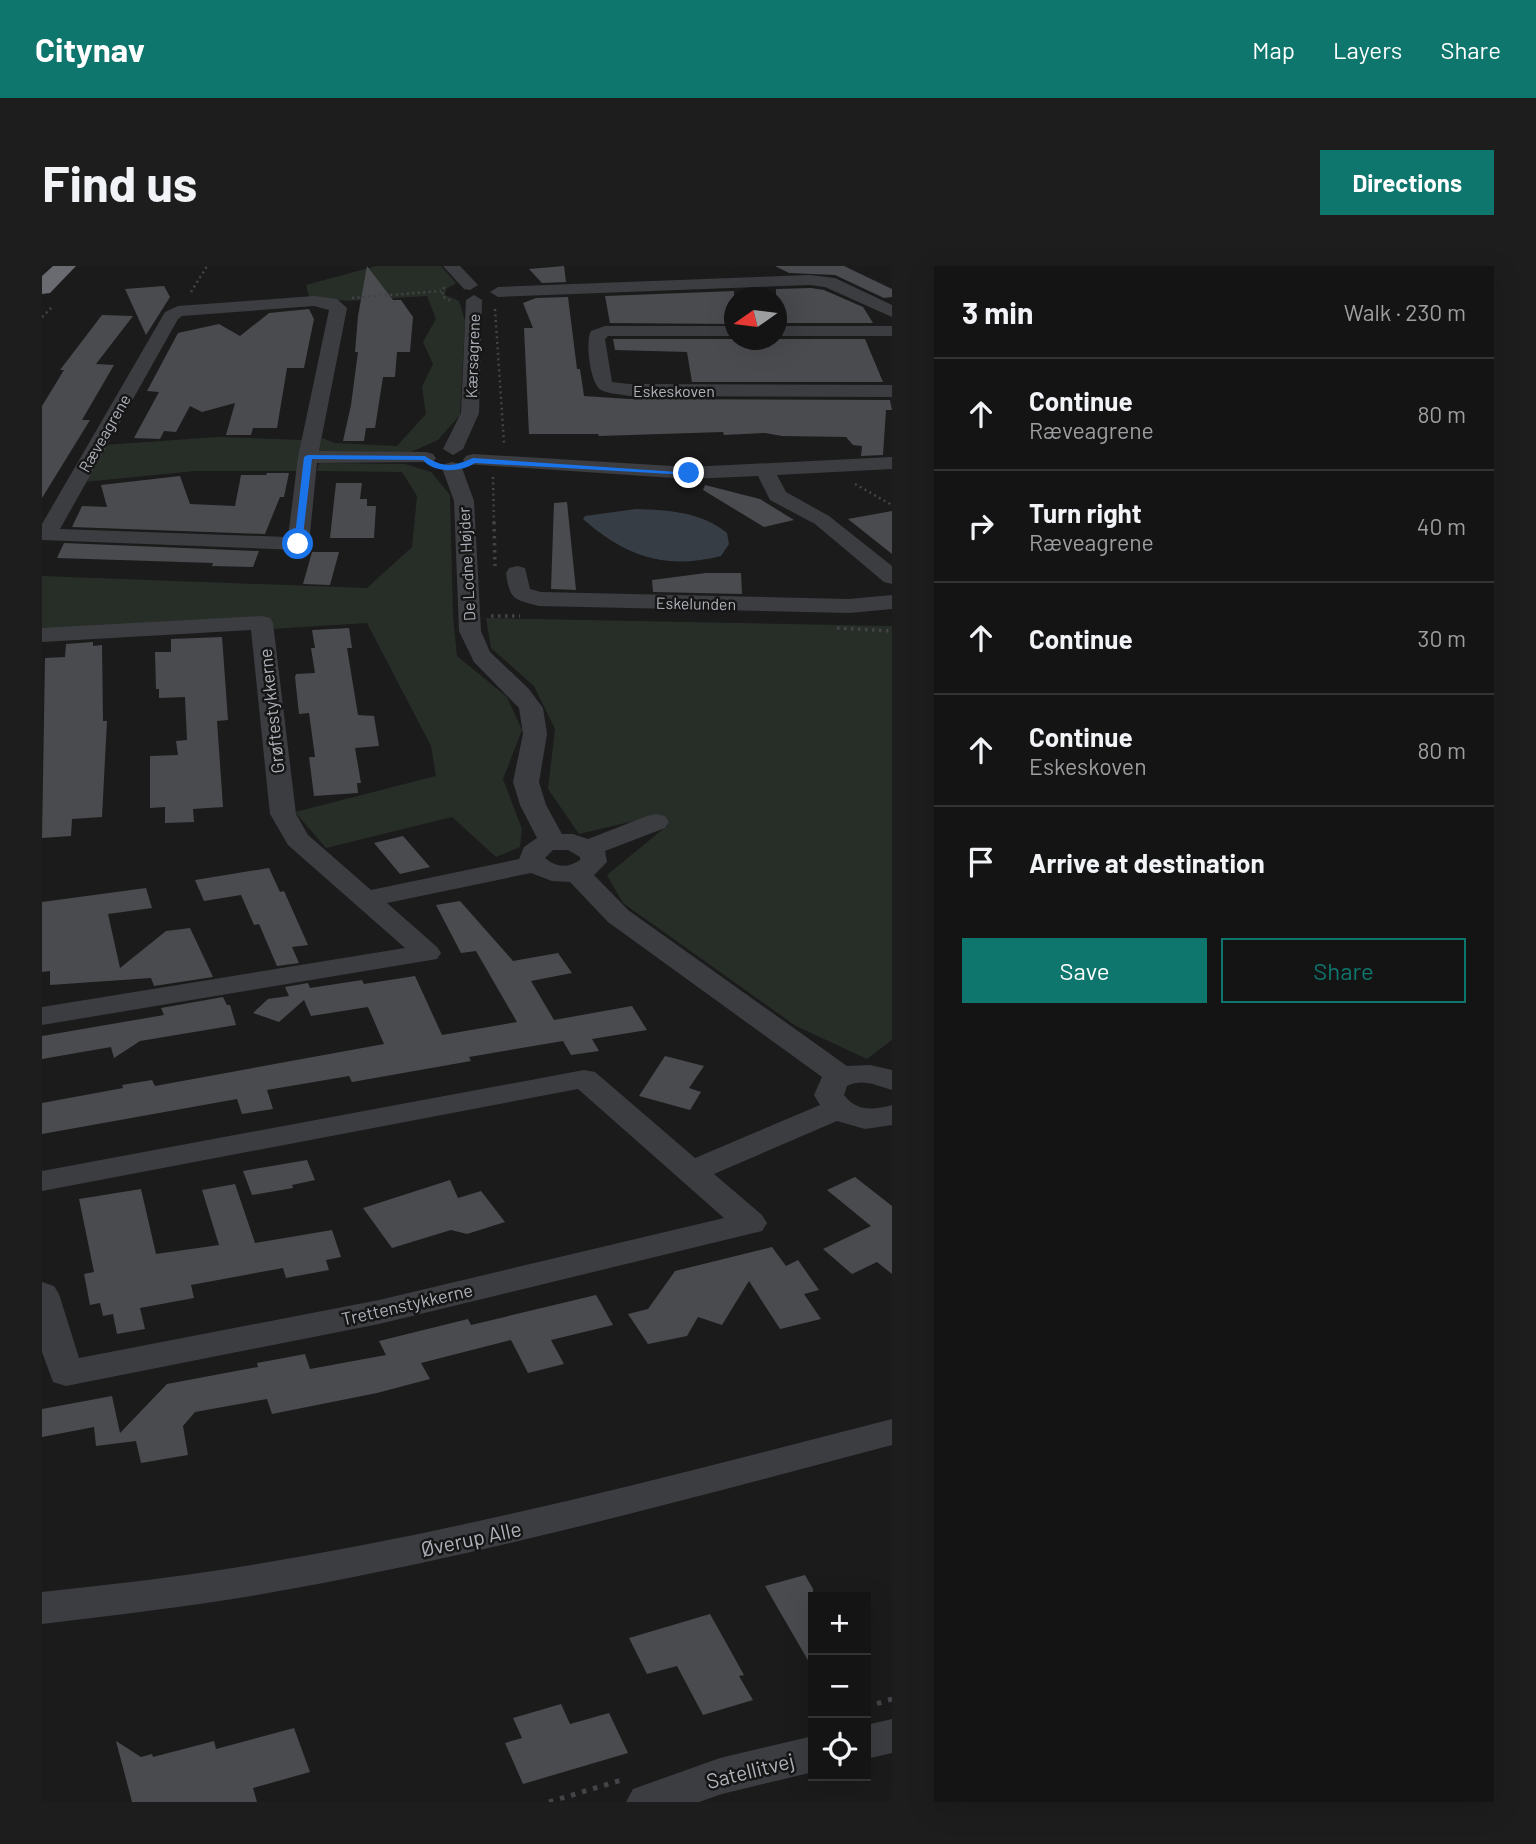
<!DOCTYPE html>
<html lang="en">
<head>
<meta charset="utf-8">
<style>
  body { margin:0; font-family:Barlow,sans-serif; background:#1d1d1e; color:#f1f3f6 }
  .controls { position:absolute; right:21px; bottom:21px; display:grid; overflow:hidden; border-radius:0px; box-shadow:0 7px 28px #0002 }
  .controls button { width:63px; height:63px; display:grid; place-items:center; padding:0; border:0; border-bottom:2px solid #333334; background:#141415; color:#f1f3f6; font:35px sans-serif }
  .compass { position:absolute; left:682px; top:21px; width:63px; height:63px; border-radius:50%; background:#141415; box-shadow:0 7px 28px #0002; rotate:256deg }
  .stop { position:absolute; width:21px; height:21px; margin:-16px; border:5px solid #1a73e8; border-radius:50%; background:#fff }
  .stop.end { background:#1a73e8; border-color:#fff; box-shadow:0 2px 7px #0008 }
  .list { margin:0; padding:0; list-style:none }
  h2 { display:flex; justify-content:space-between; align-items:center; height:91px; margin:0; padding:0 28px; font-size:30px }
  h2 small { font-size:23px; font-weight:400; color:#9d9ea0 }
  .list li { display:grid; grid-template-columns:46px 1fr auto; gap:21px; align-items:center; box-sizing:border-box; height:112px; padding:0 28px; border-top:2px solid #333334 }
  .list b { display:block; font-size:26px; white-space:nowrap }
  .list p { margin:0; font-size:23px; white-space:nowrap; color:#9d9ea0 }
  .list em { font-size:23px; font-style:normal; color:#9d9ea0 }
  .actions { display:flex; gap:14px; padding:21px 28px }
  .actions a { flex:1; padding:16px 0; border:2px solid #0f766e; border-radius:0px; text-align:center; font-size:24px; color:#0f766e }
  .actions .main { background:#0f766e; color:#fff }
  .icon { flex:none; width:38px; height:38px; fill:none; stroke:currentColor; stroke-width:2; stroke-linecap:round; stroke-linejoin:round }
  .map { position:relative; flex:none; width:850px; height:1536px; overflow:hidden; border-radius:0px }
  header { display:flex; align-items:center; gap:42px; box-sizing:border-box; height:98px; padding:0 35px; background:#0f766e; color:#fff }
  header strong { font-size:33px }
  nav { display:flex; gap:38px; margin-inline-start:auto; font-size:24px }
  .intro { display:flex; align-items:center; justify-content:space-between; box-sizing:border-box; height:168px; padding:0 42px }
  h1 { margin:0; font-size:49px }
  .button { padding:18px 32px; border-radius:0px; background:#0f766e; color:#fff; font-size:24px; font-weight:700 }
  main { display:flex; gap:42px; padding:0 42px }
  aside { flex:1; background:#141415; border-radius:0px; box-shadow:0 7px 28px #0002 }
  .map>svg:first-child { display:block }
  .green { fill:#272e28 }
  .water { fill:#363d44 }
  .building { fill:#4a4b4e }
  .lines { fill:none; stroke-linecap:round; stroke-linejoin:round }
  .path-far2 { stroke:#424448; stroke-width:2.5; stroke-dasharray:2 3.5; stroke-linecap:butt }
  .path-far1 { stroke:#424448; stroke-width:3.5; stroke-dasharray:2.5 4.5; stroke-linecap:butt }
  .path { stroke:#424448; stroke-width:5; stroke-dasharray:4.5 7; stroke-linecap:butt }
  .minor { fill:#3c3d41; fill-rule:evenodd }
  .highway { fill:#696b71; fill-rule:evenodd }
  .route { fill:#1a73e8 }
  .labels { text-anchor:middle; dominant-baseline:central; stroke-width:5; stroke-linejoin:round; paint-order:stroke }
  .far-street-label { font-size:16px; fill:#afb2ba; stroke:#161617 }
  .street-label { font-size:18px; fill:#afb2ba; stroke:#161617 }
  .near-street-label { font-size:21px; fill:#afb2ba; stroke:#161617 }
</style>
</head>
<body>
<header>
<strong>Citynav</strong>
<nav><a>Map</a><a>Layers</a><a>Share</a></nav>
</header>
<div class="intro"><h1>Find us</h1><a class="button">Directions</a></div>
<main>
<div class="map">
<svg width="850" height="1536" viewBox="0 0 850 1536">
  <rect width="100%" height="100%" fill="#1b1b1c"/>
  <g class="green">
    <polygon points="334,0 399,0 414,17 404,23 403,29 417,35 423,55 418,149 396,174 369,186 276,189 280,172 293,177 355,180 384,148 380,121 391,98 381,76 394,53 385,30 306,35 267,31 264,19"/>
    <polygon points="176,171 262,174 257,205 153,205 42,216 62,179"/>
    <polygon points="277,197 363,198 389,206 408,229 411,351 415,390 465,431 480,464 461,513 480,563 478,581 454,591 410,551 284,582 253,546 394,510 389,480 325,357 230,363 0,367 0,310 325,322 370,281 375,230 360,206 275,205"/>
    <polygon points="444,352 850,360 850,774 825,793 754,760 581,637 565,609 626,559 617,549 537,568 506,523 513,463 492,420 449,382"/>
  </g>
  <path class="water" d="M594,243c33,1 65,3 91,24l2,11 -8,12c-55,14 -95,1 -138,-37l2,-3z"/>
  <g class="building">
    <polygon points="325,0 351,34 359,34 371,51 368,86 355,86 353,111 341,111 333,162 324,162 322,175 301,175 309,139 316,86 313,86 316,50"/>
    <polygon points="522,0 524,16 500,17 487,3"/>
    <polygon points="733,0 802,0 850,23 850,31 842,32 793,9 747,7"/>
    <polygon points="122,20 128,31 104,69 83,23"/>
    <polygon points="769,22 782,24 821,41 831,57 734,57 734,23"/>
    <polygon points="692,25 692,58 568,57 563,30"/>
    <polygon points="526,31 535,103 538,103 542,130 587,133 848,134 850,144 844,144 841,189 819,190 820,180 811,179 804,171 740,170 723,167 682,169 681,166 557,170 556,168 487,168 482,62 491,62 481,37 494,32"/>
    <polygon points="267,43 272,53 262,102 245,102 235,162 211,162 209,169 184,169 193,137 160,146 148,140 134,166 122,165 118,173 92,172 117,126 105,125 136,67 177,58 198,70 227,47"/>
    <polygon points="60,49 91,50 54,98 72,99 40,154 48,154 0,232 0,140 22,104 18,104"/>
    <polygon points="571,73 823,73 841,116 650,116 645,86 573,84"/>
    <polygon points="225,207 247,207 242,231 238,231 223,268 30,261 40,240 65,241 59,219 138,210 148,238 193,240 199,209 224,209"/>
    <polygon points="294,217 320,217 318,233 325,233 325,240 334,240 332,272 288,272"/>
    <polygon points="663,219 718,233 752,254 722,261 661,224"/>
    <polygon points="525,236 534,324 509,323 512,237"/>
    <polygon points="850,245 850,288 806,253"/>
    <polygon points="22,277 217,285 211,301 170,300 171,297 15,292"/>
    <polygon points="270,286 297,286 288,319 261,318"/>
    <polygon points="664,307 699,307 700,328 611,326 610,314"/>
    <polygon points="307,362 310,382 305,382 316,449 332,450 337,480 313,482 319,517 315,517 316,527 272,530 267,491 273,491 267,447 257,448 253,411 254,408 273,407 269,382 273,382 270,364"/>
    <polygon points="180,371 186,454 175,455 181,541 151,543 152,556 123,557 123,541 108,542 108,490 136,489 134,475 145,474 143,431 117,432 117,423 114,423 113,386 129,386 129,373"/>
    <polygon points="51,376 51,380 60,379 61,455 65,455 60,551 30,553 29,570 0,572 3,392 23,391 24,378"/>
    <polygon points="361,570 388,601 358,608 332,577"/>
    <polygon points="227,602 238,626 242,625 266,679 250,681 257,697 235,700 217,658 212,659 199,629 162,635 153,614"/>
    <polygon points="104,622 110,642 66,648 78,702 124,665 148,662 171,711 112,720 109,712 8,719 8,705 0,706 0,636"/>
    <polygon points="418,635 471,695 516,687 530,707 489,715 512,754 590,740 605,764 550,773 557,785 529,789 521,775 427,791 429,795 310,816 307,810 225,824 231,843 200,848 195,833 0,868 0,837 81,822 80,819 110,814 113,820 342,778 326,741 269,750 262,734 237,756 211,747 226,733 247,730 243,721 266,717 268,722 320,714 322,718 373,710 400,769 475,756 434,685 419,687 394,639"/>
    <polygon points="181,731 185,739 188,739 194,759 98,775 72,792 69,781 0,793 0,770 122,749 119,742"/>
    <polygon points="623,790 662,800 647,822 659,826 648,844 597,830"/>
    <polygon points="265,894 273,914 250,919 251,922 210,929 201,905"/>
    <polygon points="813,911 850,940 850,1008 835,996 810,1008 781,983 829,960 785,924"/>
    <polygon points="408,914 416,932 439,925 463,956 425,968 409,964 350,982 321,942"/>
    <polygon points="193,918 213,977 290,964 299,991 284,994 287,1004 244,1012 241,1002 149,1019 152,1032 98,1042 103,1063 75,1068 71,1048 61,1050 58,1037 48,1039 42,1008 52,1006 37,933 99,923 114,988 177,979 160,924"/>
    <polygon points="730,981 744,1000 756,994 777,1024 762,1028 779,1053 738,1063 707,1015 680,1059 656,1051 645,1070 606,1078 586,1048 606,1043 633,1005"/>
    <polygon points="554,1029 571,1059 509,1074 522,1098 486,1107 469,1074 379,1097 388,1113 335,1127 230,1148 225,1133 153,1146 141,1160 146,1189 99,1197 94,1175 54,1180 52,1161 0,1171 0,1143 70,1130 78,1167 125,1118 216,1101 215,1097 263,1088 268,1103 344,1089 337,1075 426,1053 429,1059"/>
    <polygon points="763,1309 771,1323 771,1403 723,1320"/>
    <polygon points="668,1348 702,1409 697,1410 711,1434 661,1449 635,1400 605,1408 587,1372"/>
    <polygon points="519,1438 528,1458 567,1447 586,1487 481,1518 463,1477 480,1472 471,1452"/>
    <polygon points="252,1462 268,1506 211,1522 215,1536 90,1536 74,1475 99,1491 110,1488 111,1491 172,1475 174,1483"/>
  </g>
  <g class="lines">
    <g class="path-far2">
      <polyline points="402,21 400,30 411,36"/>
      <polyline points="149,26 165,0"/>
      <polyline points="310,32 399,25"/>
      <polyline points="453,43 462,177"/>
      <polyline points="0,51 11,40"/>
      <polyline points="451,211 452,258"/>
      <polyline points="813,218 850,239"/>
    </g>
    <g class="path-far1">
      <polyline points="452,256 453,300"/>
      <polyline points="449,350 478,350"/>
      <polyline points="795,362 850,365"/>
    </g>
    <g class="path">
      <polyline points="824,1441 850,1433"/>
      <polyline points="507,1536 583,1513"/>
    </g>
    <g class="minor">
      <polygon points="401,0 418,0 436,19 428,24 422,23"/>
      <polygon points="768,9 793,12 850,39 850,51 783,21 768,19 456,31 448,26 456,21"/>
      <polygon points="432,29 440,34 437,147 421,183 411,189 401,183 419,147 424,34"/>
      <path d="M272,30l23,3 10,9 -28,143 107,1 7,2 3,4 -3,4 -116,1 -8,81 -4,4 -7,2 -256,-10v-16l123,-212 13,-6zM272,40l15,4 -31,147 -10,80 -228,-8 118,-210 4,-3z"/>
      <path d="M563,60h129v10h-126l-3,3 7,43 17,2 263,1v12l-263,-1c-8,-2 -21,-2 -28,-6 -11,-6 -16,-49 -10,-59z"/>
      <rect x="734" y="60" width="116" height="10"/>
      <polygon points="431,188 647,201 850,191 850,203 735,209 744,226 787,250 850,300 850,318 842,316 773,258 728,234 716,210 647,213 424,198 421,194 424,190"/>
      <path d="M410,196l7,2 3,4 12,33 7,130 9,21 38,36 15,20 4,26 -8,48 7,23 16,29h11l15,5 59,-23 9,-2 9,2 4,6 -4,6 -60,23 2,11 -13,13 34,35 219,156 23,-1 22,5v20c-16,-4 -28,-12 -45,-4l-3,9c13,17 29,15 48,10v20l-27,4 -28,-8 -123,53 48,41 5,8 -5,8 -383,93 -313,62 -13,-4 -11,-30v-70l12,4 5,8 20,64 300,-58 345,-82 -146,-129 -536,102v-20l542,-101 11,2 100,86 125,-53 -6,-10 8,-18 -214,-155 -38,-40 -18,-1 -21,-8 -144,30 50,44 4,6 -4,6 -395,66v-18l363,-59 -117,-103 -18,-31 -19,-184 -209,12v-14l220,-12 8,2 3,5 23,191 12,21 63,55 148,-31 5,-12 13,-9 -17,-33 -7,-23 10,-48 -4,-26 -45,-46 -15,-31 -5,-130 -12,-33 3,-4zM511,584h15l12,7v3c-12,8 -23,8 -35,-2z"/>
      <path d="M475,300l8,2 5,21 11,3 308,7 43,-4v14l-43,4 -310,-7c-26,-7 -29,-6 -33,-33l3,-5z"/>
      <path d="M850,1153v26c-210,56 -420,113 -635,150 -71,12 -143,20 -215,29v-32c72,-8 144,-16 215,-28 215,-35 425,-91 635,-145z"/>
      <polygon points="850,1453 850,1487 824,1493 824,1459"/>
      <polygon points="771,1470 771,1506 680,1528 657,1536 584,1536 591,1523 678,1492"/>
    </g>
    <polygon class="highway" points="11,0 34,0 8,27 0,28 0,10"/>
  </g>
  <path class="route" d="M266,189l117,1c18,12 28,11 48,2l220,15 -4,2 -214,-12c-13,9 -41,11 -52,-3l-111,-1 -10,85 -4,3 -4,-3 10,-87z"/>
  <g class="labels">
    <g class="far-street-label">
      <text transform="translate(430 90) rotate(-88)">Kærsagrene</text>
      <text x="632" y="124">Eskeskoven</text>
      <text transform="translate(62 167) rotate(-60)">Ræveagrene</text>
      <text transform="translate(424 298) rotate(-93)">De Lodne Højder</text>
      <text transform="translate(654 337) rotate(1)">Eskelunden</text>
    </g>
    <g class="street-label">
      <text transform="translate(229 445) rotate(-96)">Grøftestykkerne</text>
      <text transform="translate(365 1038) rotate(-13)">Trettenstykkerne</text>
    </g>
    <g class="near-street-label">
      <text transform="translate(429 1272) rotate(-12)">Øverup Alle</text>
      <text transform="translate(708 1504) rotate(-14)">Satellitvej</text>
    </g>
  </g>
</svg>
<div class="controls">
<button>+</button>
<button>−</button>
<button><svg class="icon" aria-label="locate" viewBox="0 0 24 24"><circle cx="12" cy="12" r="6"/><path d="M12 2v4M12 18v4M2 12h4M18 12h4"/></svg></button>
</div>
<svg class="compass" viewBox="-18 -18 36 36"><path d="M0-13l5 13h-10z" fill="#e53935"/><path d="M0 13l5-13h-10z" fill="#9d9ea0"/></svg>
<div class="stop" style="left:256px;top:278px"></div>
<div class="stop end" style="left:647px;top:207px"></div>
</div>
<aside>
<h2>3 min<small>Walk · 230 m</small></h2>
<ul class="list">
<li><svg class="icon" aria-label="ahead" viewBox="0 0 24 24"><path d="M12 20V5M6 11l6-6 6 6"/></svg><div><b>Continue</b><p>Ræveagrene</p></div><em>80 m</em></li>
<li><svg class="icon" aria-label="right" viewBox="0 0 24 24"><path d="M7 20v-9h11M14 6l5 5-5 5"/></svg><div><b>Turn right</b><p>Ræveagrene</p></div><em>40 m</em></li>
<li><svg class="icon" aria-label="ahead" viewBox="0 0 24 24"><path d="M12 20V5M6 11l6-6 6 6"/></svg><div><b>Continue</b></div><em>30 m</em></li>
<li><svg class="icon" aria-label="ahead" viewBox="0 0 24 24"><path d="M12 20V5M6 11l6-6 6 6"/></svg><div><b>Continue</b><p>Eskeskoven</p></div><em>80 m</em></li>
<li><svg class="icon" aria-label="arrive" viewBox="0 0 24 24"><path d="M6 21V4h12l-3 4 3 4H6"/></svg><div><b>Arrive at destination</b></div></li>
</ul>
<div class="actions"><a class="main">Save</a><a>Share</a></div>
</aside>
</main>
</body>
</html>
